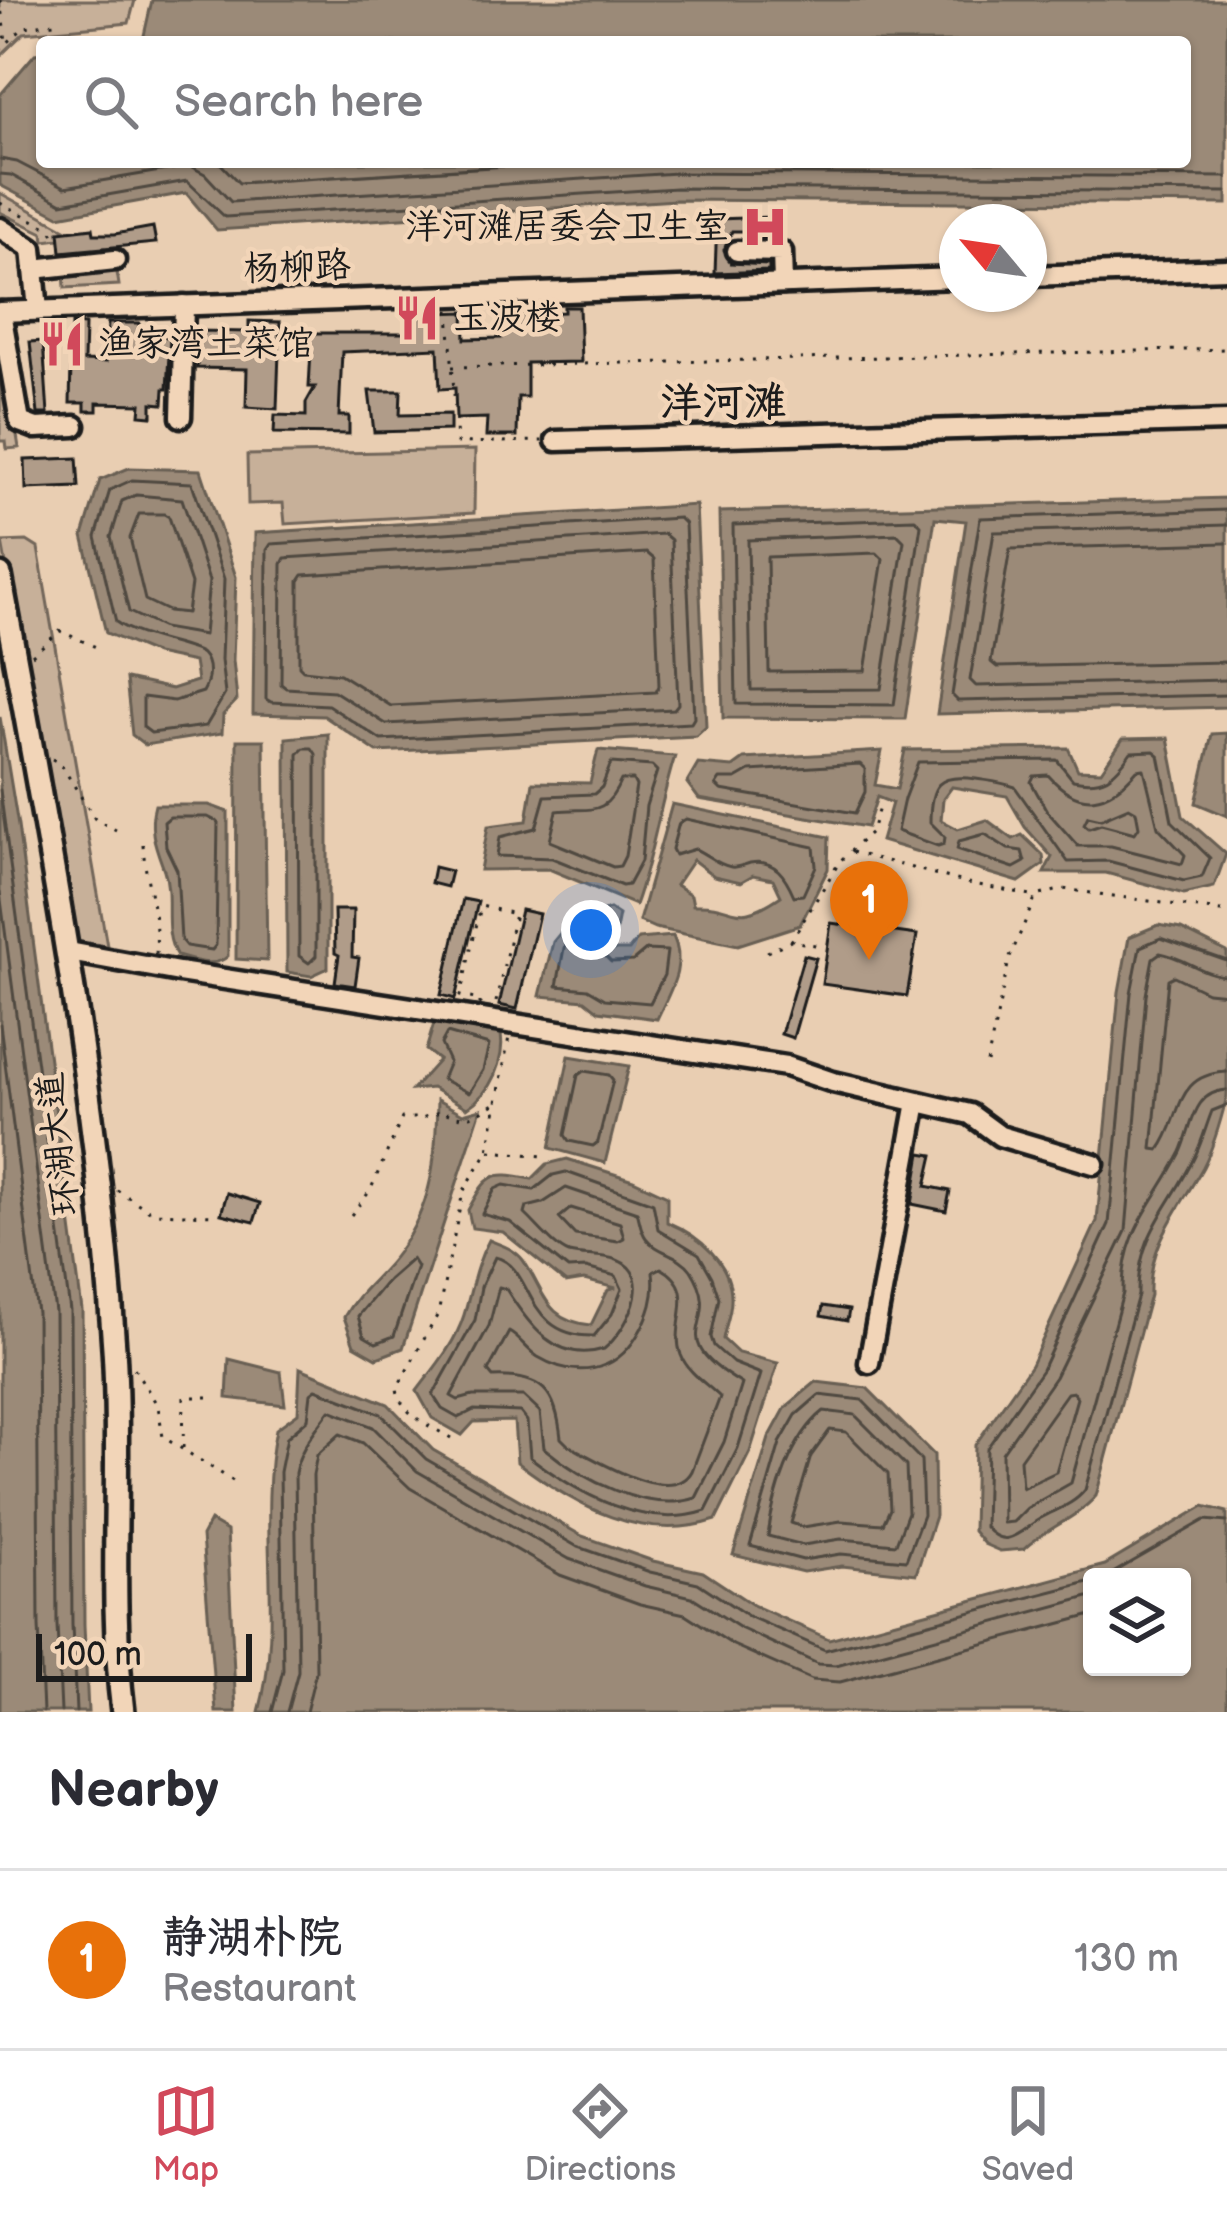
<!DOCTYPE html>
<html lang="en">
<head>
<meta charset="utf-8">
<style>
  body { margin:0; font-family:"Balsamiq Sans","LXGW WenKai TC",sans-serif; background:#f2f2f3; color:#2b2b33 }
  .controls { position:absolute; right:36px; bottom:36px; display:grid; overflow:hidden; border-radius:12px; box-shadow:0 3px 9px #0004 }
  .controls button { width:108px; height:108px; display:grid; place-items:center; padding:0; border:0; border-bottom:3px solid #e1e1e2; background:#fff; color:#2b2b33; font:60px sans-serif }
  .compass { position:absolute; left:939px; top:204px; width:108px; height:108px; border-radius:50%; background:#fff; box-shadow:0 3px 9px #0004; rotate:299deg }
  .scale { position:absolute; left:36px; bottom:30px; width:216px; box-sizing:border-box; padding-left:12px; border:6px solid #1c1c1c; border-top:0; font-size:33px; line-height:42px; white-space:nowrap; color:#1c1c1c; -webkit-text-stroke:9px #f2d5b8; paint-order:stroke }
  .you { position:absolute; left:591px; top:930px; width:42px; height:42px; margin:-30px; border:9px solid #fff; border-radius:50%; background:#1a73e8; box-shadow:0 0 0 18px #1a73e833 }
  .badge { display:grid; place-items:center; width:78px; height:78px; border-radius:50%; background:#d1495b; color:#fff; font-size:39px; font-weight:700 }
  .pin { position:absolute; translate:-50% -99px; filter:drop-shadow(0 3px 6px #0008) }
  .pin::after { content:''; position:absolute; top:63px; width:42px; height:36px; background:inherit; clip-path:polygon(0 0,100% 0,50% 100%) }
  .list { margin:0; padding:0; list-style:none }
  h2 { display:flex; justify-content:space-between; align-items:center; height:156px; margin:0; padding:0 48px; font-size:51px }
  h2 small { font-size:39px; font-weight:400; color:#7c7c81 }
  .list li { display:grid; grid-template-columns:78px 1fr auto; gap:36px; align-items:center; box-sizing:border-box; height:180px; padding:0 48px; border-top:3px solid #e1e1e2 }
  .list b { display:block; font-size:45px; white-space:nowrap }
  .list p { margin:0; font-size:39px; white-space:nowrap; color:#7c7c81 }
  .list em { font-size:39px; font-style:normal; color:#7c7c81 }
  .icon { flex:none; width:66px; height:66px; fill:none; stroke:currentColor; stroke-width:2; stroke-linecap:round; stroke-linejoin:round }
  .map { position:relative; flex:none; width:1227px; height:1712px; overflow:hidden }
  .search { position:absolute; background:#fff; box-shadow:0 3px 9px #0004; left:36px; right:36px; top:36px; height:132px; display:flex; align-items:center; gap:30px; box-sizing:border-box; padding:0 42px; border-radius:12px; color:#7c7c81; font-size:45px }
  .sheet { height:336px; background:#fff }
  nav { display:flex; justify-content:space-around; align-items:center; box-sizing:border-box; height:168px; border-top:3px solid #e1e1e2; background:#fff; font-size:33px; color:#7c7c81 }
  nav a { display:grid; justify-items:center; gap:6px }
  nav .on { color:#d1495b }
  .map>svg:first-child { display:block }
  .green { fill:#c7b099; stroke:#72665a; stroke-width:3 }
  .water { fill:#9b8a78; stroke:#685e53; stroke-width:3; fill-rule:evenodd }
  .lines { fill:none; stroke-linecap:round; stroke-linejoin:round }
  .shore { stroke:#4f4841; stroke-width:3 }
  .building { fill:#b09c89; stroke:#1c1c1c; stroke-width:3 }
  .minor-casing { stroke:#1c1c1c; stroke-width:27 }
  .major-casing { stroke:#1c1c1c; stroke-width:30 }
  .path { stroke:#1c1c1c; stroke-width:3; stroke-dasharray:3 9; stroke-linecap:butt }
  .minor { stroke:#f2d5b8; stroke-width:18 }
  .major { stroke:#f2d5b8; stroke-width:21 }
  .labels { text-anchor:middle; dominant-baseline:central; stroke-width:9; stroke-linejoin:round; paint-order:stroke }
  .poi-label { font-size:36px; fill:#1c1c1c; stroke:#f2d5b8; text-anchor:start }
  .street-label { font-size:36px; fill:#1c1c1c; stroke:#f2d5b8 }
  .quarter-label { font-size:42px; font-weight:bold; fill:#1c1c1c; stroke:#f2d5b8 }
</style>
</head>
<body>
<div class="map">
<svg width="1227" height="1712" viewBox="0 0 1227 1712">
  <rect width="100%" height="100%" fill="#e9ceb2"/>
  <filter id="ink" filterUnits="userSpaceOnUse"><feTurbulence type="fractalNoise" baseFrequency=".00833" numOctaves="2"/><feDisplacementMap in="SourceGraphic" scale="24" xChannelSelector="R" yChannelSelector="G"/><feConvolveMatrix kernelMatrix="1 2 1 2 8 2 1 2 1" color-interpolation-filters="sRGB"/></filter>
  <g filter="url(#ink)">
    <g class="green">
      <polygon points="0,0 135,0 129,23 24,33 0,56"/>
      <polygon points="0,193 69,231 60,232 60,239 44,241 43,233 0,212"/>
      <polygon points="116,266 119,285 65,288 64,271"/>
      <polygon points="0,328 19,448 7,449 6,441 0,441"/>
      <polygon points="475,450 474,513 285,524 283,503 248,504 247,455"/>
      <polygon points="27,541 38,548 107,946 75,941 2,542"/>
    </g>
    <g class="water">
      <polygon points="152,0 1227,0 1227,204 676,200 217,230 186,193 59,216 0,185 0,95 35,54 42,53 42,162 1185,162 1185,42 131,42 143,40"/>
      <polygon points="129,468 201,470 236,577 233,660 237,700 223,715 222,733 145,745 132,735 126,679 172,689 197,681 194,662 156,654 106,633 83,536 100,480"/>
      <polygon points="1227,498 1227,707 937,714 966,521 935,518 905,719 723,718 719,512"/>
      <polygon points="696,505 706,727 696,736 377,752 324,716 253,714 255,533"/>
      <polygon points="0,717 18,826 82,1310 84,1625 88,1712 0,1712"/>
      <polygon points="1227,733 1227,816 1196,803 1212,734"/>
      <polygon points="328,734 328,968 311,976 287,972 286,738"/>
      <polygon points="1168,738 1183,816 1226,854 1214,887 1184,894 1106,873 1044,873 1052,857 1025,827 1007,796 952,787 943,799 941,820 958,829 987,820 1013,839 1022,835 1043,855 1044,864 1019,882 881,841 892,803 877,797 867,827 699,799 687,783 698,764 733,767 744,759 882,751 875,785 897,789 905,750 1068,748 1078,770 1101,771 1123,739"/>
      <polygon points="237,740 264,740 267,961 236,959"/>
      <path d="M598,750l77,6c-16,50 -22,100 -40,149l-86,-36 -69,1 8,-44 39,-5 6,-39 57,1z"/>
      <path d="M672,804l157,33 -1,32 -28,56 -62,20 -83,-17 -16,-7zM693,860l21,16 27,6 12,-7 20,4 8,17c-49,33 -41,7 -88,9l-2,-10 -15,-10z"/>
      <path d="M155,805h54l19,7v144c-13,13 -35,4 -51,0 -16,-26 -3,-58 -13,-86 -8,-23 -16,-40 -9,-65z"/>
      <path d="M610,909l9,6 -7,35h17l9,-11 35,-3c14,30 -3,55 -16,83l-58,-8 -14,-11 -45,-4 13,-54 26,-32 11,5z"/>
      <path d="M1158,925l23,4 46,23v144c-6,24 -13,50 -24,71 -24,43 -55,77 -53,128l-54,201c-20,23 -50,32 -72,53l-24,2 -16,-7 -11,-13 2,-86 56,-80 66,-144 22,-229 10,-55z"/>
      <path d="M436,1017l65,16c4,28 -10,60 -34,75l-35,-20 -20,2 27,-30 -13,-10z"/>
      <polygon points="569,1056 629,1066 605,1163 550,1148"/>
      <path d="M437,1100l26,14 18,-5 -78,239 -26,10 -23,-13 -10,-28c14,-26 37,-41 54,-65 36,-49 38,-95 39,-152z"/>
      <path d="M567,1159l66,21 34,16v26c31,13 66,41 64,79 0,12 -6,26 -8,38l15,14 40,10 -28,89 -34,68c-73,24 -140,-13 -199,-58l-3,-41 -40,1 -12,13 -30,-17 -15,-27c18,-24 38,-47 47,-76 8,-26 11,-50 25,-75 12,5 26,9 34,20 23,33 21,60 68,65l17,-35 8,-2 -32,-8 -18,3 -63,-51 -31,-4 -4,-18c20,-36 22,-40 64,-31l15,-15z"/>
      <polygon points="229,1359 281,1372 285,1405 227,1398"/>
      <path d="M300,1368l88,36 45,46 149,86 71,25 50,11 50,33 76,34 276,-74 99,-59 23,6v200h-968c25,-92 -2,-190 17,-283l22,-16zM1092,1577h90v90h-90z"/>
      <polygon points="816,1382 867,1388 934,1455 935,1516 916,1574 842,1566 803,1572 733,1555 769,1438 786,1407"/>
      <polygon points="210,1521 227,1531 236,1712 216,1712 202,1536"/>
    </g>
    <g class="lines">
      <g class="shore">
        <polyline points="0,159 17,162 65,187 190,166 205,174 231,202 676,173 1227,177"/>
        <polyline points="219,162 239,183 568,162"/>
        <polyline points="0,174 11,175 62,203 187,181 225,217 676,188 1227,192"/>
        <path d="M132,480l60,3 32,96 -3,81 4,34 -19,32 -55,7 -8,-6v-30l31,4 29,-9c6,-10 9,-28 -1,-38 -8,-8 -65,-16 -86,-32l-20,-85 14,-47z"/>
        <polygon points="136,495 182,499 209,581 204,635 163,628 129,612 111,537 122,501"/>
        <polyline points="1227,510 980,518 952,695 958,701 1227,695"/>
        <polygon points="139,514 164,514 169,517 191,584 187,613 168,611 145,600 130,538"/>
        <polygon points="679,518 685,524 694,718 691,723 381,740 328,705 271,702 266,699 267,550 271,544"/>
        <polygon points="915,519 921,525 894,705 736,704 733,525"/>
        <polyline points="1227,525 994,532 970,680 976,686 1227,680"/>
        <polygon points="664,534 671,540 678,704 674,709 386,724 334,691 286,688 281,684 282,564 285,558"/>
        <polygon points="897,534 904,541 881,689 751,690 748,540"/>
        <polyline points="1227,543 1010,549 991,662 997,667 1227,662"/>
        <polygon points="647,553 654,559 659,686 656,692 391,706 340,674 303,670 299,666 299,581 303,575"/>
        <polygon points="877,553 883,559 865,671 769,672 767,557"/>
        <polygon points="304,748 312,748 316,754 316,956 309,963 299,956 298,754"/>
        <path d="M1154,751l5,4 13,66 38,37 -8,19 -18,4 -76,-20 -40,1 -53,-75c-13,-5 -26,-6 -39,-8 -38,-6 -46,6 -46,43l15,15 -1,7 -6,2 -41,-15 7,-32 14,-37 139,-2 16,20c30,6 41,-3 58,-28z"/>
        <polygon points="611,763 652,766 657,771 646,806 641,861 628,885 622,886 552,858 497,856 500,837 536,828 545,796 594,794 602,787"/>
        <polygon points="860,764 865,769 865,792 855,813 721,790 716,785 720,779 736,779 750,771"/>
        <path d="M1144,769l14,58 27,28 -3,9 -71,-18h-33l-31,-35 -16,-29 3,-6 14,-1c32,36 60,29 89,-5z"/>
        <path d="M621,780h12l3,6 -11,70 -5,10 -7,1 -63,-26 7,-30c34,-4 48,7 64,-31z"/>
        <polyline points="0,790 70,1311 72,1625 76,1712"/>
        <polygon points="1129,807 1136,811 1139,827 1135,833 1101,824 1089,828 1084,824 1088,816 1101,819"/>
        <polygon points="170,817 208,817 218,822 216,945 212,950 186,946 181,940 177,870 166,847 164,822"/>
        <path d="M686,819l128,28 2,19 -13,29 -9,1c-8,-19 -19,-38 -44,-33 -7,2 -13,5 -19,4 -14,-2 -24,-13 -36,-18l-20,6 -3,-6 7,-26z"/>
        <polygon points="985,834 1008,849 1022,851 1025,862 1014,868 957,849 959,841"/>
        <polyline points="0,892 55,1312 57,1625 61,1712"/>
        <polygon points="583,926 602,928 601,952 611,962 633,961 646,950 667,951 664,975 650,1003 605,999 588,989 557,986 564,948"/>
        <path d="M1227,961l-66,-23 -21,9 -9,46 -22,231 -67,146 -55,78 -2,79c22,26 37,1 58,-10 15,-8 31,-13 42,-27l53,-195c-1,-62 33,-88 57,-139 7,-14 11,-30 17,-45l15,-6"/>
        <path d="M1227,976c-24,-1 -43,-19 -67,-23l-7,5 -7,37 -20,236 -71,146 -53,76 1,70 10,-1 14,-14 44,-25 52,-190c-1,-63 31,-88 58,-141 12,-26 11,-60 46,-62"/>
        <path d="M1227,994l-20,-2 -33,-16 -6,3 -16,170 7,1c24,-32 14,-76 68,-78"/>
        <polyline points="0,1024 37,1313 39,1626 43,1712"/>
        <polygon points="447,1033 489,1045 483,1070 469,1093 442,1079 449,1062 441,1044"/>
        <polygon points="584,1071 609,1075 613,1080 598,1142 593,1146 569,1141 565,1135 578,1075"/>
        <path d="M566,1172l87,31 5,26 41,25 13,23 7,21 -8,39 3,9 19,17 28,11 -23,74 -32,63c-61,20 -128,-17 -176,-54l-3,-36 -7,-9 -46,-2 -16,8 -16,-9 -9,-14 42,-75 6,-33 14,-30c40,9 27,80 99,79l18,-22 10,-25 -6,-13 -30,-8 -18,1 -58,-47 -28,-8 13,-25 9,-4 30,5 19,-15z"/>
        <path d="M566,1188l71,24c3,8 3,18 9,26 11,15 33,15 45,32 37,57 -35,63 51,114l-18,58 -28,56c-49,16 -115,-19 -152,-50l-4,-36 -17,-16h-50l-15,4 -7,-4 38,-70 10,-39 7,2c22,35 50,75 98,60 22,-18 53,-74 13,-89 -16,-6 -34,-3 -48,-7 -15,-6 -32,-28 -44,-39l2,-7 16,-4z"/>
        <polygon points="571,1208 620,1223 624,1238 618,1241 575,1235 559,1218"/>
        <polygon points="412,1259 417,1267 394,1336 376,1343 364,1336 358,1316 388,1280"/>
        <path d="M661,1268c40,22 8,54 20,87 7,18 26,29 39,42l-28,74c-20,37 -97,-12 -124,-26l-7,-7c-5,-47 -18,-63 -68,-61l-5,-6 21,-39c11,6 18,18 29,25 37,22 77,16 99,-21 13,-21 19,-40 16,-64z"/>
        <polygon points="1074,1392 1077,1398 1056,1472 1022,1488 1020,1459 1067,1393"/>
        <polygon points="819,1395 862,1400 921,1460 923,1515 906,1560 841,1554 803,1560 750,1546 780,1443 796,1415"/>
        <path d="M824,1411l31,4 51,51 2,46 -12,32 -55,-5 -38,6 -35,-9c5,-41 23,-99 56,-125z"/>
        <polygon points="830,1430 846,1432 888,1474 890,1509 883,1524 841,1521 803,1527 791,1523 811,1456"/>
        <polyline points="1106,1577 1205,1520 1227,1522"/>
        <polyline points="272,1712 283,1670 280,1472 287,1437 308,1419 311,1393 316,1389 381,1414 426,1459 576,1546 650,1572 698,1583 748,1616 825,1650 1092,1581"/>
        <path d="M287,1712l11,-41 -3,-198c5,-26 20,-42 35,-63l43,17 44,44 152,88 76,27 47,11 50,32 76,35 18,1 256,-69"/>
        <polyline points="306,1712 316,1671 313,1475 317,1455 340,1434 363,1443 410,1488 560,1575 640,1604 685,1614 733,1645 812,1680 840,1682 1092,1615"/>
      </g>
    </g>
    <g class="building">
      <polygon points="773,217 773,238 761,238 761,231 732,231 724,250 731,263 769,265 769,271 715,273 717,219"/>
      <polygon points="153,227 156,243 61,252 59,232 93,228 94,234 115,234"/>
      <polygon points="564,307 579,307 581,362 527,363 527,397 518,397 517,436 486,436 487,418 456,419 455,388 440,389 438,348 342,352 339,416 349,416 349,434 274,433 275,415 306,416 306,403 315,387 309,387 311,351 304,351 304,333 410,333 409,314 464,312 465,339 501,338 501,329 508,329 508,314 564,312"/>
      <polygon points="249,321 280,322 277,409 246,407 247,369 197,368 198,331 249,332"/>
      <polygon points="108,323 139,323 139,335 170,337 167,389 164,389 163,404 152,403 152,416 140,415 141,404 97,403 97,411 85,411 85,403 70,403 72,324 85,325 84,361 106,362"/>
      <polygon points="43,341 48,414 38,414 30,342"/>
      <polygon points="369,391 401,391 400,415 450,414 450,430 374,432"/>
      <polygon points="77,458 79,487 26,489 25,460"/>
      <polygon points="434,867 451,871 447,887 431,883"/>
      <polygon points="463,899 478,902 455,999 441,995"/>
      <polygon points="334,910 353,910 352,957 359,958 355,986 335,983 339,955 335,953"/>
      <polygon points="521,910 539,914 517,1009 499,1005"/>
      <polygon points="831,923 917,935 907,996 822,984"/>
      <polygon points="804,955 816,958 793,1038 781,1034"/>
      <polygon points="921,1153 933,1155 926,1186 950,1191 946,1211 912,1204"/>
      <polygon points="227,1193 260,1203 254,1222 221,1214"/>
      <polygon points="823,1306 849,1310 847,1321 821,1316"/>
    </g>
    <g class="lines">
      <g class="minor-casing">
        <g id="minor">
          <polyline points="0,228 32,249 38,310"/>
          <polyline points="737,251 782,252 783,284"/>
          <polyline points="34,269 115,260"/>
          <polyline points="1029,276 1227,269"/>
          <polyline points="0,312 957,278"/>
          <polyline points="1,312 20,422 36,428 75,426"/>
          <polyline points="181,417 184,305"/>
          <polyline points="556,441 1227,421"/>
          <polyline points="69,952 179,972 786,1066 833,1082 970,1114 1000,1136 1094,1164"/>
          <polyline points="869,1363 917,1102"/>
        </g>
      </g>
      <g class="major-casing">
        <path id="major" d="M0,575c47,256 97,513 114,773 8,121 -6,244 9,364"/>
      </g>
      <g class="path">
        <polyline points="0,0 6,42"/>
        <polyline points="0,50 24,27 62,22"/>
        <polyline points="0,203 51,229 56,239"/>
        <polyline points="449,310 457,443 542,441"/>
        <polyline points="452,367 1227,349"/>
        <polyline points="32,655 60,631 96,647"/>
        <polyline points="52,759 60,763 95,819 116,830"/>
        <path d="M143,844c2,41 16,68 13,110"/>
        <polyline points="852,852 968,883 1036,896"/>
        <polyline points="791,941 840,861 872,831 880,804"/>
        <polyline points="767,952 791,941 821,946"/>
        <polyline points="480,1005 480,1000 460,996 481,906 515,914 496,1002"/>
        <polyline points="987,1063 1009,960 1036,896 1063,889 1227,912"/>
        <polyline points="490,1151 544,1156"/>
        <polyline points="117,1190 153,1213 216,1215"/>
        <path d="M351,1215l19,-24 32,-73h20l20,-7c23,11 33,5 54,-8"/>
        <polyline points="134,1368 158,1406 163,1437 233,1481"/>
        <path d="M451,1438c-22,-13 -51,-23 -54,-50l41,-74 25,-122 25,-41 21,-114"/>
        <polyline points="183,1448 184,1397 215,1397"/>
      </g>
      <use href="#minor" class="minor"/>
      <use href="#major" class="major"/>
    </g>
  </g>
  <defs>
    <g id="hospital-bare" transform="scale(3.6)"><path d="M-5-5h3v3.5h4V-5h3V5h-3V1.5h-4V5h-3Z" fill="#d1495b" stroke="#f2d5b8" stroke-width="2.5" paint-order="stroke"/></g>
    <g id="restaurant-bare" transform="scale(3.6)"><path d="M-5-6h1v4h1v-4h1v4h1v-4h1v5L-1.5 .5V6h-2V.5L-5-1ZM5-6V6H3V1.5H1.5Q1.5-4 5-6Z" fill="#d1495b" stroke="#f2d5b8" stroke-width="2.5" paint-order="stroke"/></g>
  </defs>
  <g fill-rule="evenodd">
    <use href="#hospital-bare" x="765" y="227"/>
    <use href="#restaurant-bare" x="417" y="318"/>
    <use href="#restaurant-bare" x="62" y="344"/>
  </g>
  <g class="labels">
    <g class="poi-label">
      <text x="729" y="227" text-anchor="end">洋河滩居委会卫生室</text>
      <text x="453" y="318">玉波楼</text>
      <text x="98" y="344">渔家湾土菜馆</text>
    </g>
    <g class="street-label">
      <text transform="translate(297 268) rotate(-2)">杨柳路</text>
      <text transform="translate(59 1144) rotate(-97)">环湖大道</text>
    </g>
    <g class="quarter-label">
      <text x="723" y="403">洋河滩</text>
    </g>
  </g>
</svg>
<div class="controls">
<button><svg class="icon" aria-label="layers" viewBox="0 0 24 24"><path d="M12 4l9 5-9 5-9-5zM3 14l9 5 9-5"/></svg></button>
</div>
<svg class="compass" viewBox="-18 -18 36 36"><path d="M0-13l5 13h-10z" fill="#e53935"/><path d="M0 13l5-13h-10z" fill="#7c7c81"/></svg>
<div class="scale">100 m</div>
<div class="you"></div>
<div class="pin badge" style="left:869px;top:960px;background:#e8710a">1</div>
<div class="search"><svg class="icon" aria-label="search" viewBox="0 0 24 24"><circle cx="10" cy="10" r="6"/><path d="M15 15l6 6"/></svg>Search here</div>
</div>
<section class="sheet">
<h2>Nearby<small></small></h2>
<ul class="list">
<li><span class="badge" style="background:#e8710a">1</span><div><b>静湖朴院</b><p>Restaurant</p></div><em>130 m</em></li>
</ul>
</section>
<nav>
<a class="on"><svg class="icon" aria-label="map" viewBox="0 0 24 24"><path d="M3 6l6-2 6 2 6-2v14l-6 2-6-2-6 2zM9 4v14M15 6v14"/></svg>Map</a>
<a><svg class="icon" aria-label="directions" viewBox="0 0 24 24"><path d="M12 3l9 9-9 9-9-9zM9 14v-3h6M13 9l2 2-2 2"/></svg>Directions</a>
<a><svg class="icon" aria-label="saved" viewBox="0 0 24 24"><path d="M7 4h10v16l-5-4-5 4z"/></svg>Saved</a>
</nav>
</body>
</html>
